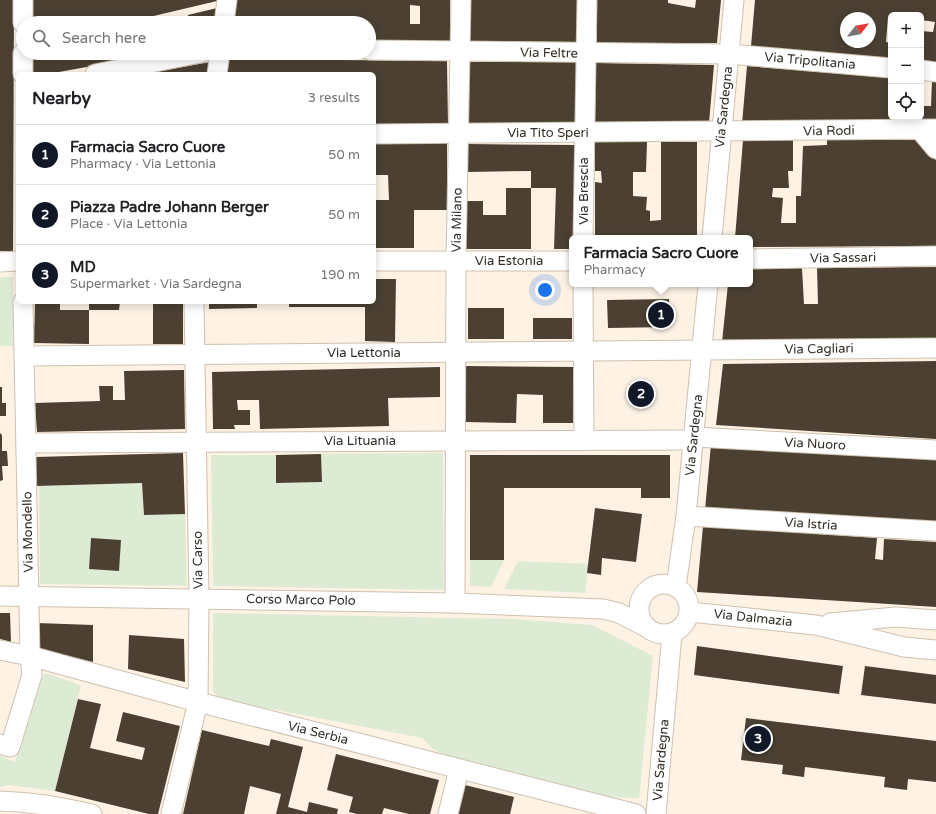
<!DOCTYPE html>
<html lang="en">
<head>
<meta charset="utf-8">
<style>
  body { margin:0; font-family:"Varela Round",sans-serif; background:#f6f6f6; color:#202124 }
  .controls { position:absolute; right:12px; top:12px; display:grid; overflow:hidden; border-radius:6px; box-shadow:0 2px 10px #0003 }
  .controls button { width:36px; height:36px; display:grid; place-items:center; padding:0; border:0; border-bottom:1px solid #e0e0e0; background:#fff; color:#202124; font:20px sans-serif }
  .compass { position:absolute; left:840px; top:12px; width:36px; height:36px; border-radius:50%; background:#fff; box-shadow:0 2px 10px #0003; rotate:59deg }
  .you { position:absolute; left:545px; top:290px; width:14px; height:14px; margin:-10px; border:3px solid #fff; border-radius:50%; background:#1a73e8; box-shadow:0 0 0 6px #1a73e833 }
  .badge { display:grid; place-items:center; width:26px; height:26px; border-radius:50%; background:#111827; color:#fff; font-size:13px; font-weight:700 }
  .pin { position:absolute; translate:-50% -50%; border:2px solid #fff; box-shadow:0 1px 4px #0006 }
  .popup { position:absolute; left:569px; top:235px; width:184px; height:52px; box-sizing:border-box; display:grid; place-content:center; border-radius:6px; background:#fff; filter:drop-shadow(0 1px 3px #0005); font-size:13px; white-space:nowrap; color:#757577 }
  .popup b { font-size:15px; color:#202124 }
  .popup::after { content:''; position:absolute; left:50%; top:100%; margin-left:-8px; border:8px solid transparent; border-top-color:#fff }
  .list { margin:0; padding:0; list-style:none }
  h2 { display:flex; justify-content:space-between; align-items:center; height:52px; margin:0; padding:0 16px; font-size:17px }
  h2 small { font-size:13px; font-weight:400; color:#757577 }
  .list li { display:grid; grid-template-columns:26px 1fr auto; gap:12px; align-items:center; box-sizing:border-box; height:60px; padding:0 16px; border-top:1px solid #e0e0e0 }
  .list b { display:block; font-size:15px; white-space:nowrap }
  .list p { margin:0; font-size:13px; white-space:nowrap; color:#757577 }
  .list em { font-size:13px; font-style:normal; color:#757577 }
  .icon { flex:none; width:22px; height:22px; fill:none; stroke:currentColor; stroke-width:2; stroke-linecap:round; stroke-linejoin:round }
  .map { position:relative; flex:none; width:936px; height:814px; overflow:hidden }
  .search { position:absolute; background:#fff; box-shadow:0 2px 10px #0003; left:16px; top:16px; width:360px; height:44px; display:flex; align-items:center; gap:10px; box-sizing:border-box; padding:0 14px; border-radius:22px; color:#757577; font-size:15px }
  .panel { position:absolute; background:#fff; box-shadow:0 2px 10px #0003; left:16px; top:72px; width:360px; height:232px; border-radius:6px }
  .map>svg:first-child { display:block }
  .green { fill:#deebd4 }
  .building { fill:#4c4033; fill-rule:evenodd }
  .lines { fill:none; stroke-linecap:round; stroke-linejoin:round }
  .minor-casing { stroke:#cec0b0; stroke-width:21 }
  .minor { stroke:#fff; stroke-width:19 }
  .labels { text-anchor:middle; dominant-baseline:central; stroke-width:4; stroke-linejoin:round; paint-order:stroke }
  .street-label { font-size:13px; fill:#322d27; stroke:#fff }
</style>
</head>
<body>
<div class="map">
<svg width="936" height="814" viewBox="0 0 936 814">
  <rect width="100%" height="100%" fill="#fef2e5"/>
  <g class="green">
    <rect x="0" y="277" width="13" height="69"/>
    <polygon points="443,453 444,590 213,586 211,455 276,455 276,483 321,482 321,454"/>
    <polygon points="142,483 144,515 185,514 187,586 40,584 39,486"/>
    <polygon points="470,560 504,560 491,587 470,586"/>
    <polygon points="518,561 589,564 585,593 504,589"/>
    <polygon points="213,613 513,619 592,625 653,656 639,798 606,797 445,755 433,749 422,738 219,699 213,691"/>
    <polygon points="46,673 81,685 55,791 9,785 0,787 0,756 15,762 25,726 40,678"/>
  </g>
  <g class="building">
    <polygon points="0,0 14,0 13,251 0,251"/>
    <polygon points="33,0 218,0 217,1 124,23 33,23"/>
    <path d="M236,0h214v43l-81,-2v-18h-135zM410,5l10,1v18h-10z"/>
    <polygon points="468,0 577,0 577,42 467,41"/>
    <polygon points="597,0 668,0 668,3 695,8 696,0 721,0 717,43 597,43"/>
    <path d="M755,0h181v63l-15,-1v-31l12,1 2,-10 -14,-2v-5h-30v2h-3l-2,25 5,1v16l-140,-13zM846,18h24v24h-24z"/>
    <polygon points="217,8 215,23 187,23 188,15"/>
    <polygon points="32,53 158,53 158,54 48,74 32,74"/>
    <polygon points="229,59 447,61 448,124 374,125 374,74 227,74"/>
    <polygon points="210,62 209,74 151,74 150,73"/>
    <rect x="467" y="62" width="110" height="62"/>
    <polygon points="596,63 714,65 709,123 595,123"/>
    <polygon points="747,66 891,78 891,117 921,117 921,106 931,106 932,81 936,81 936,122 742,124"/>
    <polygon points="743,140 793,140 793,171 788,171 789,188 773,188 772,197 783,198 781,223 796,223 796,196 801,196 803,146 827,145 827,140 919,140 936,160 936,246 750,247 750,238 735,238"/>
    <polygon points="595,141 647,142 646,172 633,172 633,196 647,197 646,210 650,211 650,221 661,220 661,142 697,142 697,238 595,238 595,182 602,183 601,171 595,171"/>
    <polygon points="374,143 447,143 447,210 414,210 414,248 374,248 374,200 389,200 388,175 374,175"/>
    <polygon points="467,144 575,145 573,238 572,238 572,249 554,249 556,188 531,188 531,171 466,172"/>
    <polygon points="506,188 531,188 531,249 464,249 465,201 483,201 483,215 506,215"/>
    <polygon points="936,267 936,341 722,342 728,284 750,284 750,268 802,268 804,304 818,304 817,268"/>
    <polygon points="374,279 396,279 395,342 365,341 365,307 289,307 289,302 374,302"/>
    <polygon points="669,299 670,327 608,328 607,300"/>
    <polygon points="35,302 60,302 60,310 89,310 89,344 34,343"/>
    <polygon points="89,302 120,302 119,310 89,310"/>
    <rect x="153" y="302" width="30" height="42"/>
    <polygon points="209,302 257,302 257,308 209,309"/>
    <rect x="468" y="308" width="36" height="31"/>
    <rect x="533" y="318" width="39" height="21"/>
    <polygon points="936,361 936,439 716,425 723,364"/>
    <polygon points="466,366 573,367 573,423 543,423 543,395 517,394 516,423 466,422"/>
    <polygon points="440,367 440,397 388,398 389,426 260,429 259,400 237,400 238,410 250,410 250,425 234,425 235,429 213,429 212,372"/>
    <polygon points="184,370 185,429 37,432 35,403 100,401 99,386 113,386 113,400 125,400 124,371"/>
    <polygon points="0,387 2,387 2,403 6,403 6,416 0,416"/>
    <polygon points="0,433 2,435 2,451 7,451 8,466 2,466 3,480 0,481"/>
    <polygon points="711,444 936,458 936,523 705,510"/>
    <polygon points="183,453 185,514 144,515 142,483 36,486 35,457"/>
    <polygon points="321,454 322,482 276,483 276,455"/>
    <polygon points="470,455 670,455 670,498 641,498 641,488 504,488 504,560 470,560"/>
    <polygon points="595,508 642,514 636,562 602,558 601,575 587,573"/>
    <polygon points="703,526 877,538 875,559 883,560 884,539 936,542 936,607 697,592"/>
    <polygon points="91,538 121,540 119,571 89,569"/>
    <polygon points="0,613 10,613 11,642 0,639"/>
    <polygon points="37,623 93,625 93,662 38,649"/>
    <polygon points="129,635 184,639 185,682 128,669"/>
    <polygon points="697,646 843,666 839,694 694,675"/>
    <polygon points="865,666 936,675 936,704 861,695"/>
    <polygon points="78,699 101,704 90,748 142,760 145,748 116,741 123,712 180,726 158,814 149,814 55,791"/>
    <polygon points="746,718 936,741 936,782 908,779 907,790 884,787 885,777 805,767 804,777 782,774 783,765 741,760"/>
    <polygon points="202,730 269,746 271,739 303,747 288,807 307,812 309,802 338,809 337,814 276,814 281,794 250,786 244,814 183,814"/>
    <polygon points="336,754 439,780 430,814 409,814 384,808 382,814 357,814 349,812 353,797 327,790"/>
    <polygon points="465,785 514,797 510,814 458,814"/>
  </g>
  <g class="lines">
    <g class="minor-casing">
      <g id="minor">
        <polyline points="23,0 23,23"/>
        <polyline points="224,23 227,0"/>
        <polyline points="369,50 729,54 891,68"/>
        <polyline points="23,53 23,74"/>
        <polyline points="921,70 936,72"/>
        <polyline points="95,74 200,53"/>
        <polyline points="217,74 220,53"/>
        <polyline points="920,130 936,149"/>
        <polyline points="374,134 936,129"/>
        <polyline points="583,238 587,0"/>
        <polyline points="712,238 734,0"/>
        <polyline points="750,259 936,256"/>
        <polyline points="374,261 572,261"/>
        <polyline points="0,262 18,261"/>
        <polyline points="583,284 584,440"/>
        <polyline points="24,356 936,348"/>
        <polyline points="694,437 936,450"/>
        <polyline points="26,443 693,440"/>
        <polyline points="686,516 936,531"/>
        <circle cx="664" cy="609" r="25"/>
        <polyline points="676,587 686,516 708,284"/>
        <polyline points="0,596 455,603 603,609 619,613 644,626"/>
        <polyline points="455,603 456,260 461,0"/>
        <polyline points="690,612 816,625 904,647 936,650"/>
        <polyline points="830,623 896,617 936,620"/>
        <polyline points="0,650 30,656 198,702 636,814"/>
        <polyline points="0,744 10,747 32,675 30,656 23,302"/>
        <path d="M0,801c34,1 59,6 92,13"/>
        <polyline points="171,814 198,702 199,598 194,302"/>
        <polyline points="448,814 459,769"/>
        <polyline points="656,814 672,634"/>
      </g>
    </g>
    <use href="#minor" class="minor"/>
  </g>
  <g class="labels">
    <g class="street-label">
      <text transform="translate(549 53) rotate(1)">Via Feltre</text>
      <text transform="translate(810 61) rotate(5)">Via Tripolitania</text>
      <text transform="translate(724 107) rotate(-84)">Via Sardegna</text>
      <text transform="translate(829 131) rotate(-1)">Via Rodi</text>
      <text x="548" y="133">Via Tito Speri</text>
      <text transform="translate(584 191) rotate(-90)">Via Brescia</text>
      <text transform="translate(457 220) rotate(-89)">Via Milano</text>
      <text transform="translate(843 258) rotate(-1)">Via Sassari</text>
      <text x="509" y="261">Via Estonia</text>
      <text transform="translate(819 349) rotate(-1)">Via Cagliari</text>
      <text x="364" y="353">Via Lettonia</text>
      <text transform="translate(694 435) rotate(-84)">Via Sardegna</text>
      <text x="360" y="441">Via Lituania</text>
      <text transform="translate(815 444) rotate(3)">Via Nuoro</text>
      <text transform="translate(811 524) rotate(4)">Via Istria</text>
      <text transform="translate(28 532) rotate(-91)">Via Mondello</text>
      <text transform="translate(198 560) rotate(-91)">Via Carso</text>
      <text transform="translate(301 600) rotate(1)">Corso Marco Polo</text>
      <text transform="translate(753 618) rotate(6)">Via Dalmazia</text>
      <text transform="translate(318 733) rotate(14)">Via Serbia</text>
      <text transform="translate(661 760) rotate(-85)">Via Sardegna</text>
    </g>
  </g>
</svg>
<div class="controls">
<button>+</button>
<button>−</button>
<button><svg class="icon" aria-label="locate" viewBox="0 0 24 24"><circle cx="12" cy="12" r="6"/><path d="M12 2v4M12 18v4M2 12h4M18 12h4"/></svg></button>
</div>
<svg class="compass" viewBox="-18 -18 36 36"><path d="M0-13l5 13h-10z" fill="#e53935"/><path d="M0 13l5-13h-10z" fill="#757577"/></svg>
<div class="you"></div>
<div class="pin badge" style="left:661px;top:315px">1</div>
<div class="popup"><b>Farmacia Sacro Cuore</b>Pharmacy</div>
<div class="pin badge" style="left:641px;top:394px">2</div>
<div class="pin badge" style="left:758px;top:739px">3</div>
<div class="search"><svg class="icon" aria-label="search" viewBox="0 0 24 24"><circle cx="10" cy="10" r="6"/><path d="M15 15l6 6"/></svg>Search here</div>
<section class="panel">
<h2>Nearby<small>3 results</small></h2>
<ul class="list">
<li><span class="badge">1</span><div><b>Farmacia Sacro Cuore</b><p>Pharmacy · Via Lettonia</p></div><em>50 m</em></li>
<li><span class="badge">2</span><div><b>Piazza Padre Johann Berger</b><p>Place · Via Lettonia</p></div><em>50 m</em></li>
<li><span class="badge">3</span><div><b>MD</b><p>Supermarket · Via Sardegna</p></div><em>190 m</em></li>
</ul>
</section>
</div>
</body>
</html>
